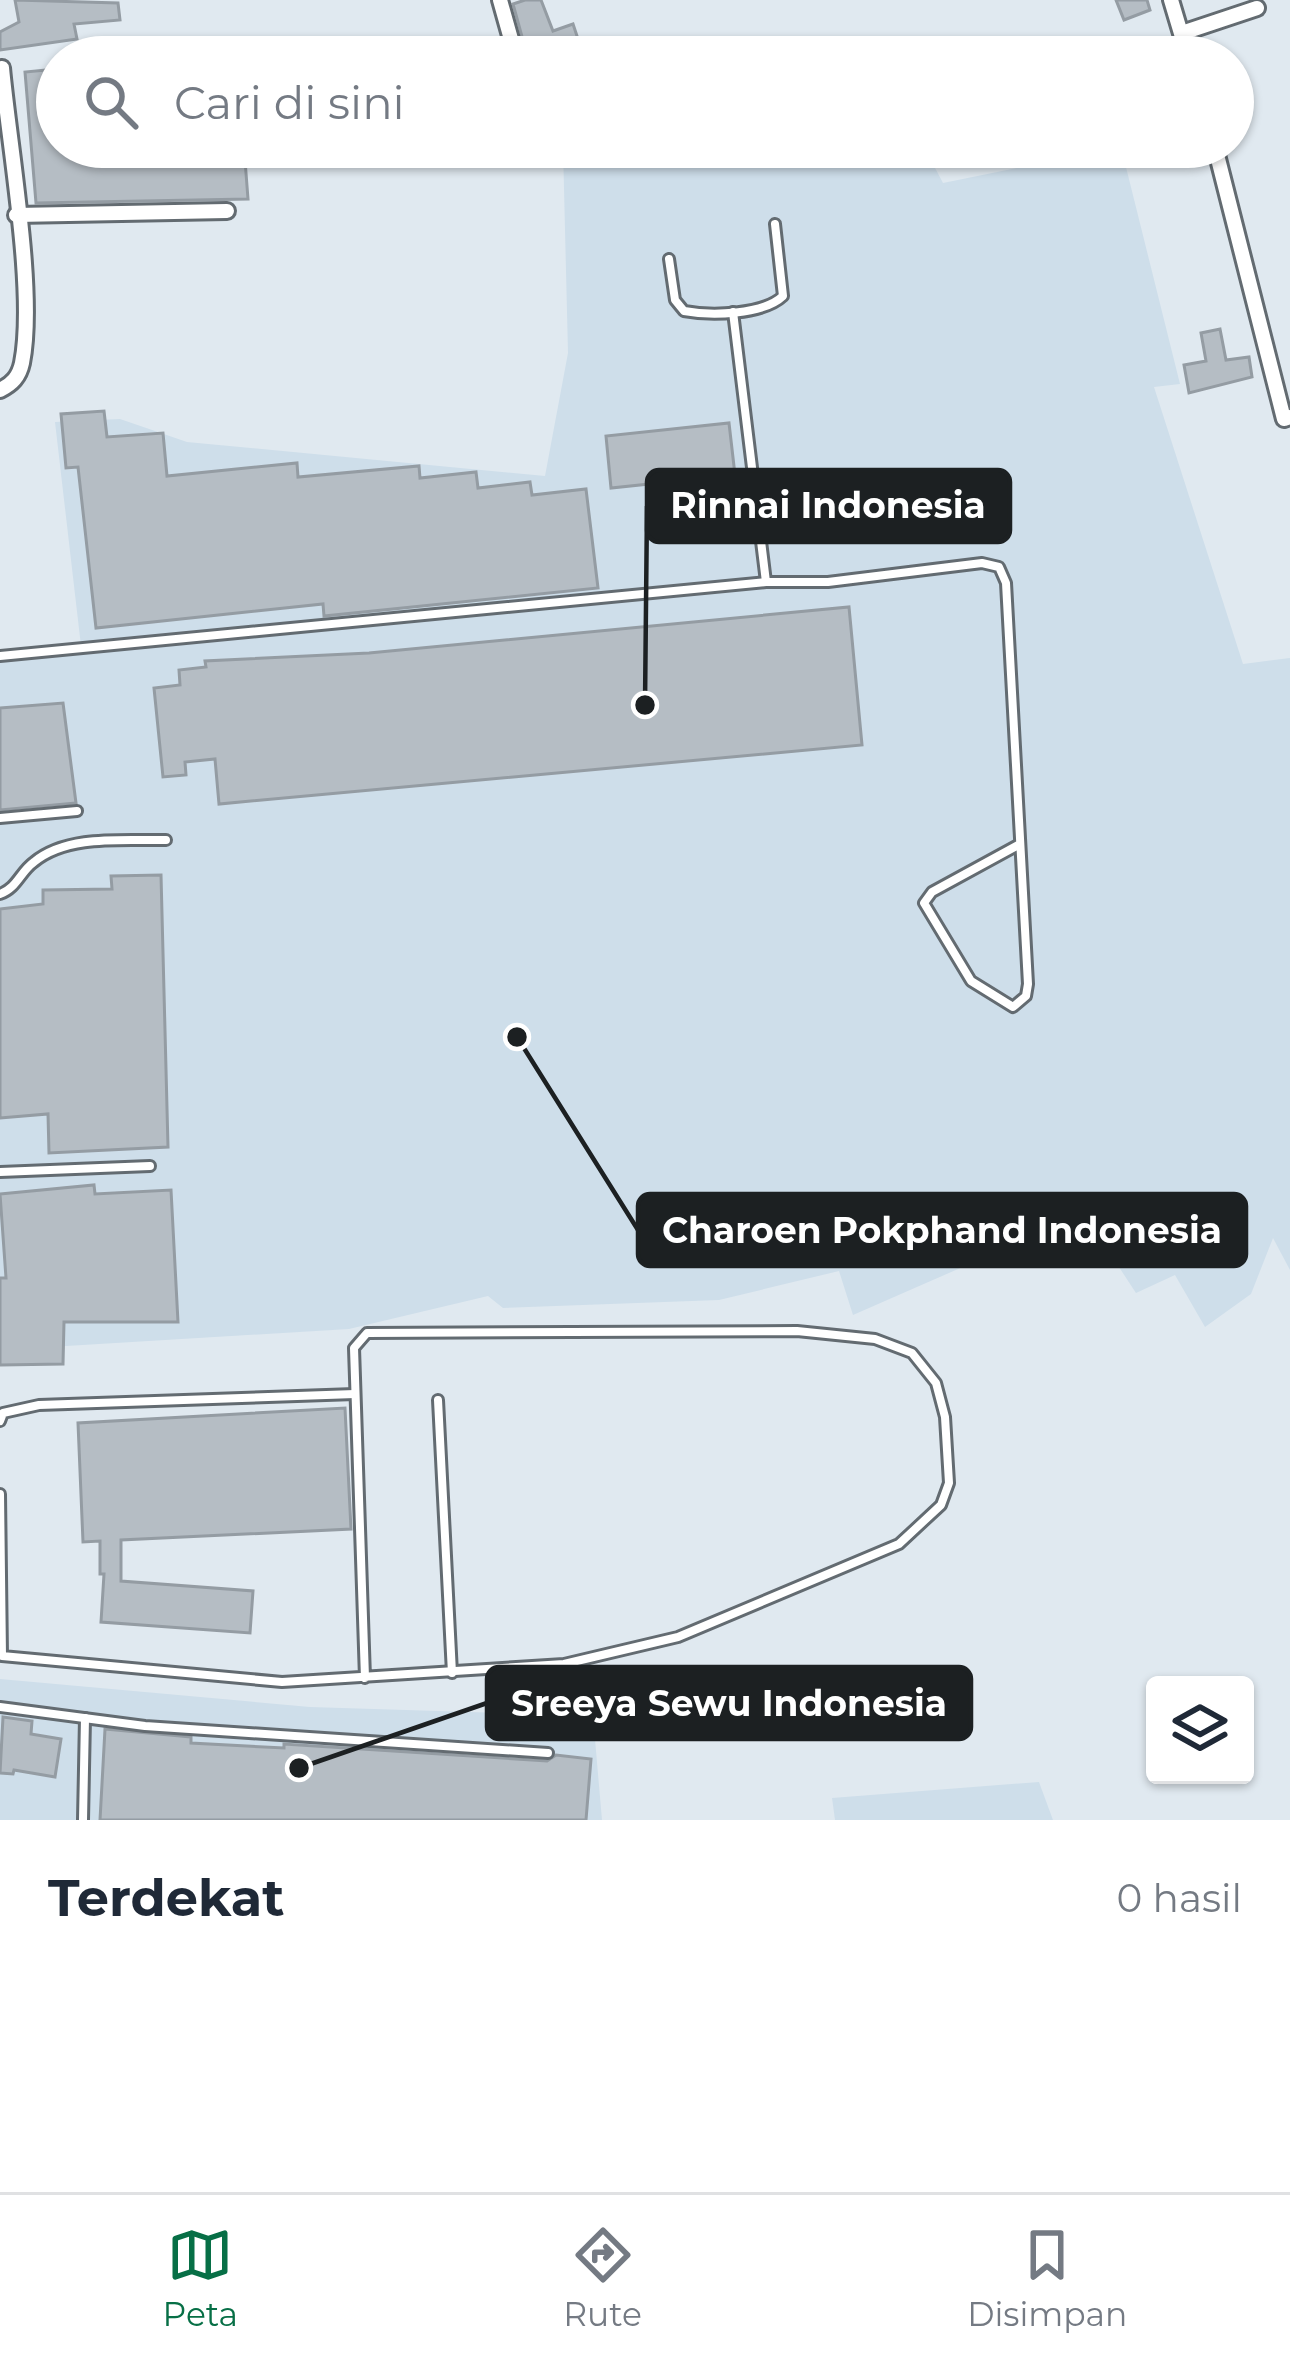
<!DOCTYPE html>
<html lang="id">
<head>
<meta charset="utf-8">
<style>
  body { margin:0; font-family:Montserrat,sans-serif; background:#f2f2f3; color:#1f2937 }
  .controls { position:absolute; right:36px; bottom:36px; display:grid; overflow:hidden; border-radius:12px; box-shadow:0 3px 9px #0004 }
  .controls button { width:108px; height:108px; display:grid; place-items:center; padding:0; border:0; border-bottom:3px solid #e0e1e3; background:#fff; color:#1f2937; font:60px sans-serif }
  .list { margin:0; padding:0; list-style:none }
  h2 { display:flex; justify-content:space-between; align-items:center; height:156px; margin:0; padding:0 48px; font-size:51px }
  h2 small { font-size:39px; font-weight:400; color:#747a83 }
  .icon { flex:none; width:66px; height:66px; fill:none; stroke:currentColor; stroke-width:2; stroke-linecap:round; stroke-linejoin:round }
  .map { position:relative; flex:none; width:1290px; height:1820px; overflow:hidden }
  .search { position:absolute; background:#fff; box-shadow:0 3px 9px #0004; left:36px; right:36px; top:36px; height:132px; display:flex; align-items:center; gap:30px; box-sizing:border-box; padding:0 42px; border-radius:66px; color:#747a83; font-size:45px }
  .sheet { height:372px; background:#fff }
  nav { display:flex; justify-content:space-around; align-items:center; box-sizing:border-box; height:168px; border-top:3px solid #e0e1e3; background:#fff; font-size:33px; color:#747a83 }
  nav a { display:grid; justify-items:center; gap:6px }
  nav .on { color:#076f46 }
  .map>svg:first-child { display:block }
  .built { fill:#cedeea }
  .building { fill:#b5bdc4; stroke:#949ca3; stroke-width:3 }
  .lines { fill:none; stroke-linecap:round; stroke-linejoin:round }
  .service-casing { stroke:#636b71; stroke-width:14 }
  .minor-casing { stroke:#636b71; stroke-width:20 }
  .service { stroke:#fff; stroke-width:8 }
  .minor { stroke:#fff; stroke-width:14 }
  .leader { fill:none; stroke:#1c2022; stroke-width:4.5 }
  .callout-dot { fill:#1c2022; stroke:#fff; stroke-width:4.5 }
  .callout { fill:#1c2022; stroke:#1c2022; stroke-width:4.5 }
  .callout-label { font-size:36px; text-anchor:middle; font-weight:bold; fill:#fff }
</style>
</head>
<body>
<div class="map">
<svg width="1290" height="1820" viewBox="0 0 1290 1820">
  <rect width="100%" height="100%" fill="#e0e9f0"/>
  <g class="built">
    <polygon points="563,147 924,147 943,183 1121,147 1180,384 1154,387 1243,664 1290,658 1290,1270 1273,1238 1251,1294 1205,1327 1175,1275 1136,1293 1092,1226 1066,1219 1041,1238 1022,1241 853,1315 839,1271 719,1300 503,1308 488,1296 349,1329 0,1350 0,658 81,646 55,422 120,419 187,442 545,476 568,353"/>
    <polygon points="0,1679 310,1707 593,1716 602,1820 0,1820"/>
    <polygon points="1039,1782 1053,1820 835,1820 832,1798"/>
  </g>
  <g class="building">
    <polygon points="15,0 118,3 120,20 74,24 77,39 0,50 0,32 19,22"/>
    <polygon points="525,0 541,0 553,31 573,24 579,42 560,49 557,43 527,55 513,4"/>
    <polygon points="1116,0 1147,0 1150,10 1124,20"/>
    <polygon points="57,69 57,147 244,147 248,199 36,203 25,72"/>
    <polygon points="1220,329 1226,360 1249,357 1252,377 1189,393 1184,365 1206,361 1201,333"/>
    <polygon points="104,411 107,437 163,433 167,476 297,463 298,477 419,466 420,478 476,472 478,488 530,482 532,495 586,489 598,588 324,616 323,604 96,628 78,467 66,468 61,414"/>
    <polygon points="729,423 735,475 611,488 606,436"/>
    <polygon points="849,607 862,745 219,804 215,759 185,762 186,775 163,777 154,688 180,685 179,670 206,667 205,661 369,653"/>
    <polygon points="63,703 76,803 0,810 0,708"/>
    <polygon points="161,875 168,1147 49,1153 48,1114 0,1118 0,909 43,904 43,890 112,889 111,876"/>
    <polygon points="94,1185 95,1194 171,1190 178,1322 64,1322 63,1364 0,1365 0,1278 6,1278 0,1194"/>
    <polygon points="345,1408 351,1529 121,1540 121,1581 253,1591 250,1633 101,1622 104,1574 100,1574 100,1541 83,1542 78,1423"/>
    <polygon points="3,1717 32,1721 31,1734 61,1739 55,1777 14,1770 13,1774 0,1773"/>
    <polygon points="105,1729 191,1737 191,1743 284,1748 284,1744 547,1761 556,1755 591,1759 586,1820 100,1820"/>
  </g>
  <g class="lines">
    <g class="service-casing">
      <g id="service">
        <path d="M669,259l6,41 9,11c27,5 79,4 99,-15l-8,-72"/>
        <polyline points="733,312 766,582"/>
        <polyline points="0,656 766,582 828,582 982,563 999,567 1006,583 1028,984 1026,996 1013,1007 971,981 924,903 932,892 1020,844"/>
        <polyline points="0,818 77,811"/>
        <path d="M0,894c17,-6 20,-22 34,-32 34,-28 91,-21 132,-22"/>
        <polyline points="0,1172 150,1166"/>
        <polyline points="438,1400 452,1673"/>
        <polyline points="0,1421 3,1413 39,1405 355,1394"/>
        <polyline points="0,1494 2,1656 282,1682 564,1664 678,1637 899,1544 941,1505 949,1483 945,1417 936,1383 912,1353 875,1339 797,1331 367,1333 354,1348 365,1678"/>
        <polyline points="0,1707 145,1726 548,1753"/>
        <polyline points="83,1820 85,1718"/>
      </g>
    </g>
    <g class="minor-casing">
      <g id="minor">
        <polyline points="500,0 516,57"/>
        <polyline points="1171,0 1188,57"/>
        <polyline points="1182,33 1257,8"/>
        <polyline points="1215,147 1284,419 1290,417"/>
        <polyline points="16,215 227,211"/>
        <path d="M0,390c12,-6 19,-13 22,-27 14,-71 -13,-218 -20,-295"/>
      </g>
    </g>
    <use href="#service" class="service"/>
    <use href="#minor" class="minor"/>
  </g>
  <path class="leader" d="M645 705L647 506M517 1037L638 1230M299 1768L487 1703"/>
  <g class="callout-dot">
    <circle cx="645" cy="705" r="12"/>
    <circle cx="517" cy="1037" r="12"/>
    <circle cx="299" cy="1768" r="12"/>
  </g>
  <g class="callout">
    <rect x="647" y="470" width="363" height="72" rx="12"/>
    <rect x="638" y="1194" width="608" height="72" rx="12"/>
    <rect x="487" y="1667" width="484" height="72" rx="12"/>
  </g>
  <g class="callout-label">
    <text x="828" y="518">Rinnai Indonesia</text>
    <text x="942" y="1243">Charoen Pokphand Indonesia</text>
    <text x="729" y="1716">Sreeya Sewu Indonesia</text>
  </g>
</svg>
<div class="controls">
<button><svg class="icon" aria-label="layers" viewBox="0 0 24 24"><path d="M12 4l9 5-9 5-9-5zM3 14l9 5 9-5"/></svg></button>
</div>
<div class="search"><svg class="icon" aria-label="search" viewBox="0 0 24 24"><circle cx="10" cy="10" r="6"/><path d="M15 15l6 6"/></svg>Cari di sini</div>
</div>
<section class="sheet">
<h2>Terdekat<small>0 hasil</small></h2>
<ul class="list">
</ul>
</section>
<nav>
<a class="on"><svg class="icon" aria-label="map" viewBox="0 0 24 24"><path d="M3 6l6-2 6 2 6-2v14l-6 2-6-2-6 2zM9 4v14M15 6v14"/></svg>Peta</a>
<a><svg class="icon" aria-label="directions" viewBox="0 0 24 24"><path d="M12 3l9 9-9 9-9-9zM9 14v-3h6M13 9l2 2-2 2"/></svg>Rute</a>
<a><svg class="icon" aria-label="saved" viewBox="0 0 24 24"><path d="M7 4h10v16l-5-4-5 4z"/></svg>Disimpan</a>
</nav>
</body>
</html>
